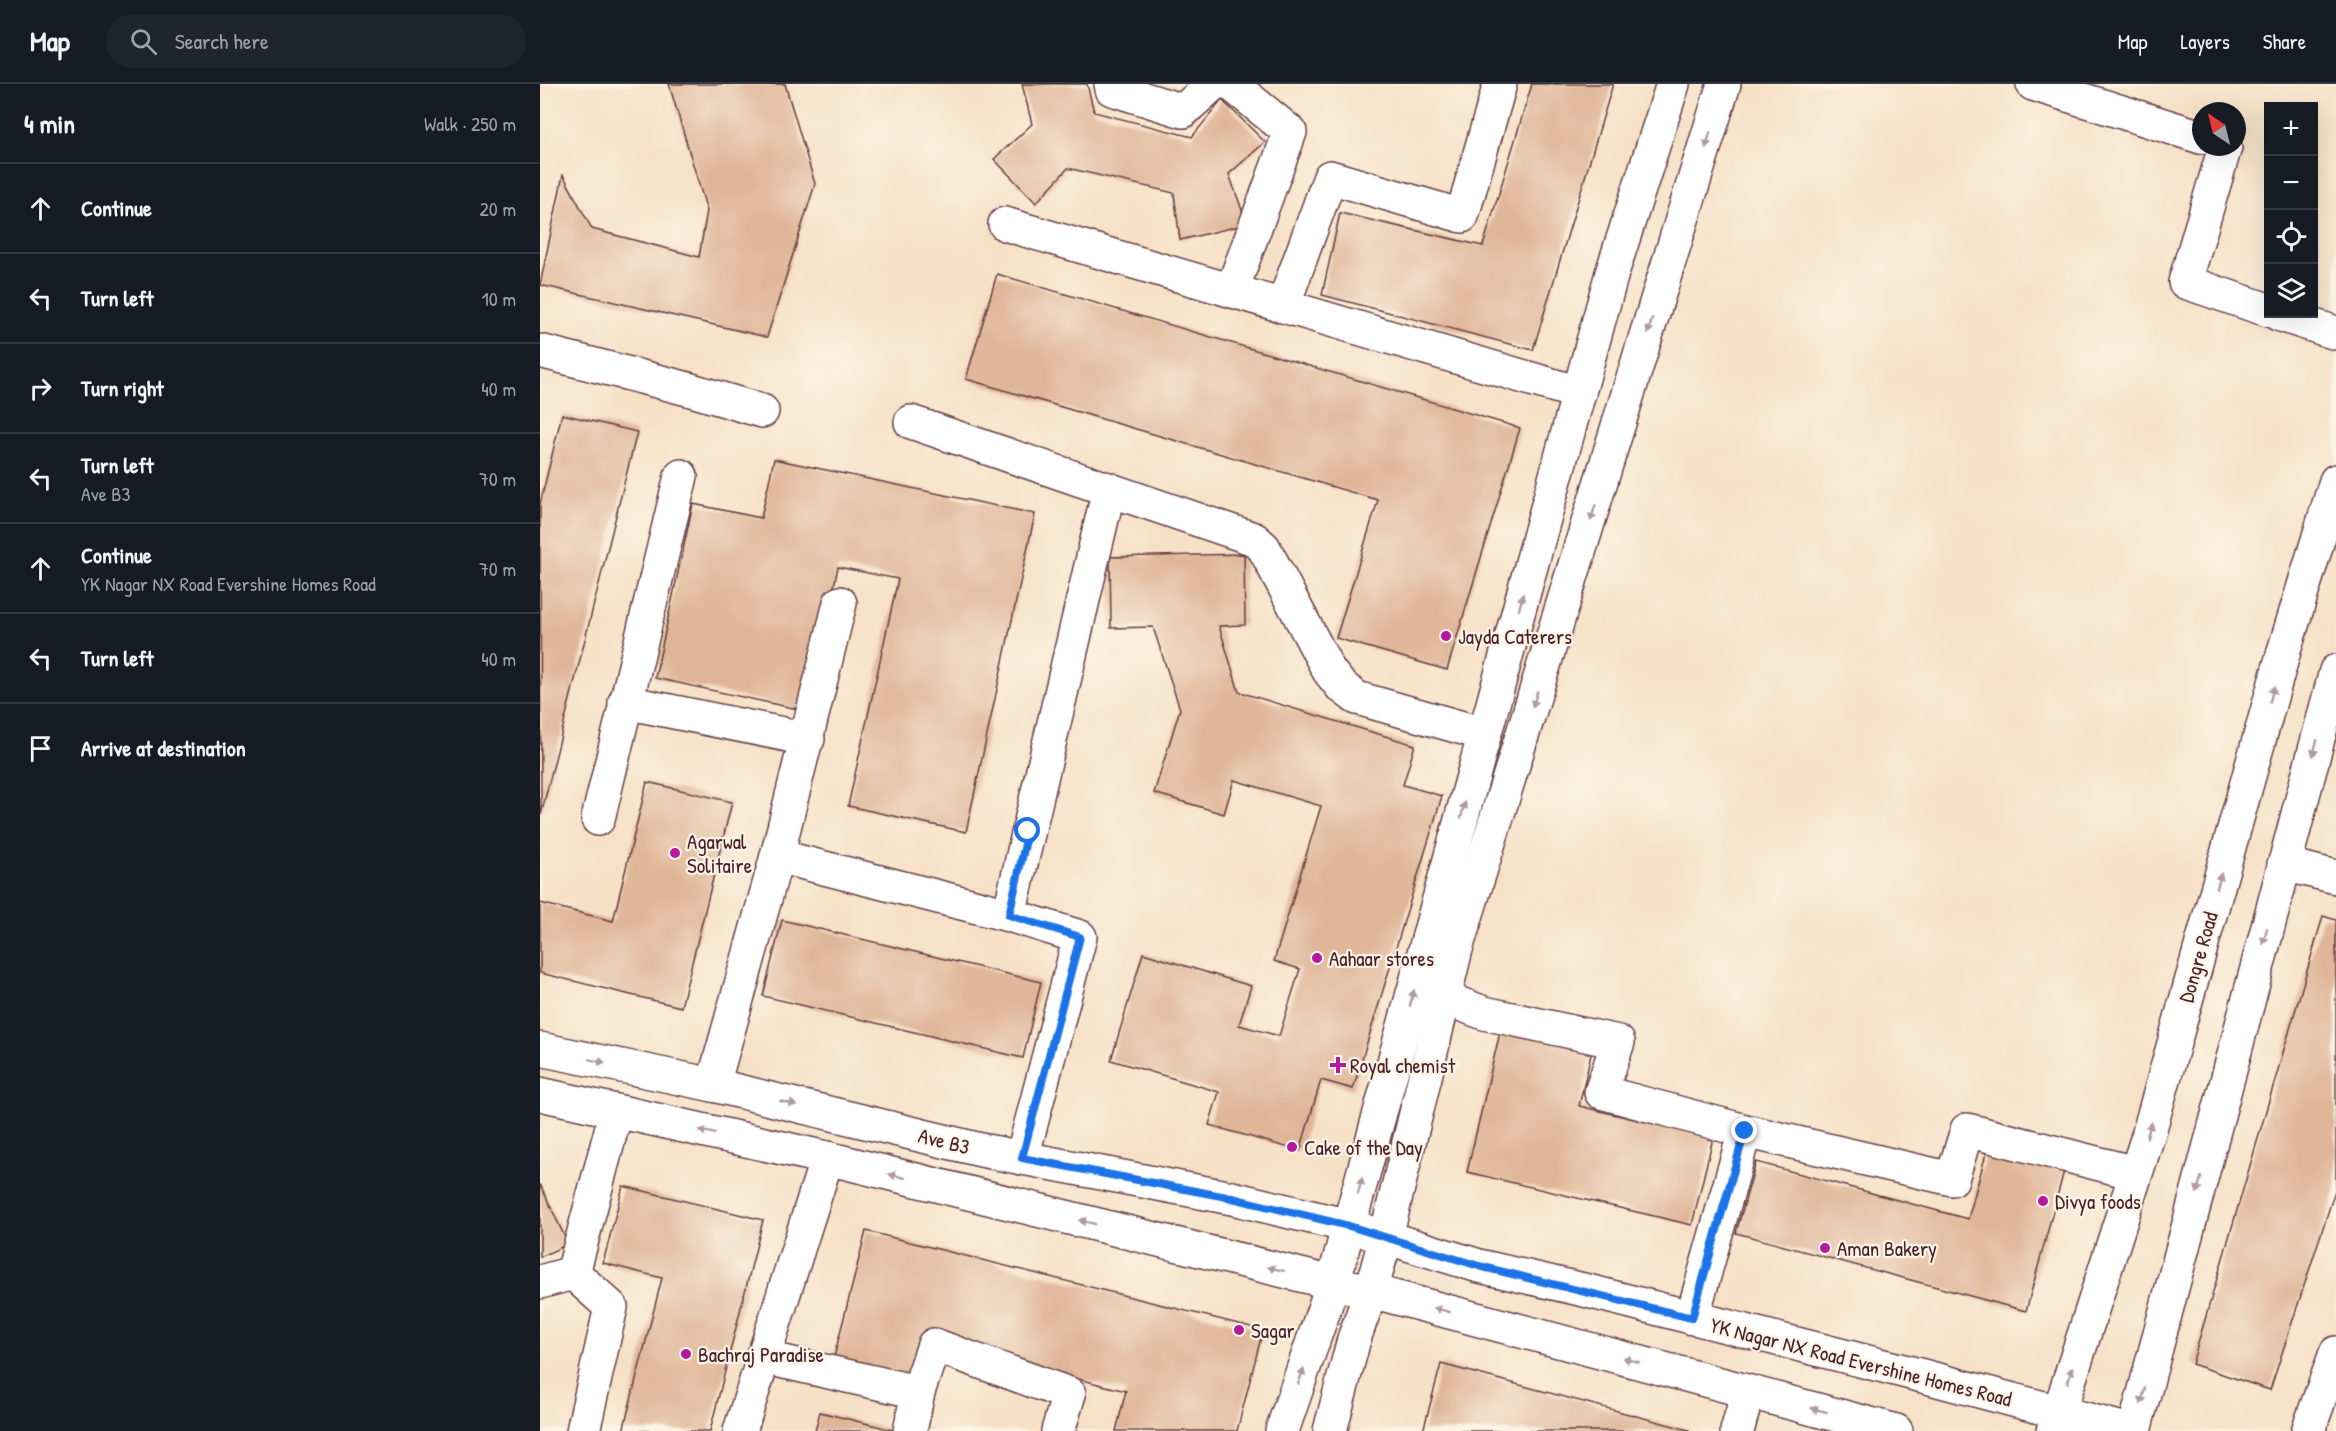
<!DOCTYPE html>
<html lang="en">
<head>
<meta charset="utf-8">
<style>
  body { margin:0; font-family:"Patrick Hand",sans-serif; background:#20242c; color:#f1f3f6 }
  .controls { position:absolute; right:18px; top:18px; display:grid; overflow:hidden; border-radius:0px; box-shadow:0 6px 24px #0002 }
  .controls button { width:54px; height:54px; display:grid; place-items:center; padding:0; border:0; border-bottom:2px solid #363941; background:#171b24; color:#f1f3f6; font:30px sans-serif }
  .compass { position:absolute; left:1652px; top:18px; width:54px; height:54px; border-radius:50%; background:#171b24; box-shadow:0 6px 24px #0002; rotate:325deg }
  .stop { position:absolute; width:18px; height:18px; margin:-14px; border:4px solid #1a73e8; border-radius:50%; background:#fff }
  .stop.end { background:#1a73e8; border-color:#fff; box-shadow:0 2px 6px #0008 }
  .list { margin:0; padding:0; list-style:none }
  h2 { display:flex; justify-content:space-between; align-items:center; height:78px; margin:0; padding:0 24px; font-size:26px }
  h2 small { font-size:20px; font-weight:400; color:#9ea1a6 }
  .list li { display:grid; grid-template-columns:39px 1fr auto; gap:18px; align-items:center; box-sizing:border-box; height:90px; padding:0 24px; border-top:2px solid #363941 }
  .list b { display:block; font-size:22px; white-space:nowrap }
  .list p { margin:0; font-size:20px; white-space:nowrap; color:#9ea1a6 }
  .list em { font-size:20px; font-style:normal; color:#9ea1a6 }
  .icon { flex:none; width:33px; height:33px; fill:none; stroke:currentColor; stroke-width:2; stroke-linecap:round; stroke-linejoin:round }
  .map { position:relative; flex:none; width:1796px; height:1347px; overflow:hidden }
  header { display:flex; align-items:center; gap:36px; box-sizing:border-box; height:84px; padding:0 30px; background:#171b24; border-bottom:2px solid #363941 }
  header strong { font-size:28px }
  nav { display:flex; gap:33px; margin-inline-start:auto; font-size:21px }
  .search { width:420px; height:54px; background:#20242c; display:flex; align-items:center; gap:15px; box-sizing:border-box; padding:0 21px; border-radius:33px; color:#9ea1a6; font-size:22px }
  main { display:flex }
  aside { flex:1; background:#171b24 }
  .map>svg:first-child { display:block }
  .building { fill:#e0b699 }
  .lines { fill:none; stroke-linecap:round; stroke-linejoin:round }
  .minor-casing { stroke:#643c42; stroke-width:36 }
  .minor { stroke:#fff; stroke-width:33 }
  .oneway { fill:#ae9aa0 }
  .route { stroke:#1a73e8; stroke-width:8 }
  .poi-dot { fill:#b5179e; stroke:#fcf5e5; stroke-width:2 }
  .labels { text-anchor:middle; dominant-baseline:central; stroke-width:4.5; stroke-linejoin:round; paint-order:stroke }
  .poi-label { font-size:21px; fill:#4a1f2b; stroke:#fcf5e5; text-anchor:start }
  .street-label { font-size:21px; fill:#4a1f2b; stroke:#fcf5e5 }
</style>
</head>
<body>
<header>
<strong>Map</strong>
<div class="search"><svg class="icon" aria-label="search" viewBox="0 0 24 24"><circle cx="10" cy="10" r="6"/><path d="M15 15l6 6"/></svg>Search here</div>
<nav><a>Map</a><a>Layers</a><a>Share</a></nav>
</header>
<main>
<aside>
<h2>4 min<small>Walk · 250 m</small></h2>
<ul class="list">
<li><svg class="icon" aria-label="ahead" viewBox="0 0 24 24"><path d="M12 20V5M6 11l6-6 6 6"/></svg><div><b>Continue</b></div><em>20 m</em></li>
<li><svg class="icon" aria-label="left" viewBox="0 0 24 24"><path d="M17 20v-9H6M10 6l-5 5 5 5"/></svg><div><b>Turn left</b></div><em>10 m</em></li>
<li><svg class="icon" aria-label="right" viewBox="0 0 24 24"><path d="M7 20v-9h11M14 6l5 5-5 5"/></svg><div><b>Turn right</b></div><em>40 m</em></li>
<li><svg class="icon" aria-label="left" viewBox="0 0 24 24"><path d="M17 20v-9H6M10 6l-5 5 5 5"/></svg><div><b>Turn left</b><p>Ave B3</p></div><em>70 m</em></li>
<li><svg class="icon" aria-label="ahead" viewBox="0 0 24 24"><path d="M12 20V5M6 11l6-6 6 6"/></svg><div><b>Continue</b><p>YK Nagar NX Road Evershine Homes Road</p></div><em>70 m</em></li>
<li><svg class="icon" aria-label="left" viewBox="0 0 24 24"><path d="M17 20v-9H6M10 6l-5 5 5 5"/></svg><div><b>Turn left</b></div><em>40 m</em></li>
<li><svg class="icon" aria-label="arrive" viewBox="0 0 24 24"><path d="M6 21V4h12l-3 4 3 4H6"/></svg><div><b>Arrive at destination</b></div></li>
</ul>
</aside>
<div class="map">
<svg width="1796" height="1347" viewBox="0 0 1796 1347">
  <rect width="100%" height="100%" fill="#fcf5e5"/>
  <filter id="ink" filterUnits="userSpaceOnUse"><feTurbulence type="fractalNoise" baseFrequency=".0167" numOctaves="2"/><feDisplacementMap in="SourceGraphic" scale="12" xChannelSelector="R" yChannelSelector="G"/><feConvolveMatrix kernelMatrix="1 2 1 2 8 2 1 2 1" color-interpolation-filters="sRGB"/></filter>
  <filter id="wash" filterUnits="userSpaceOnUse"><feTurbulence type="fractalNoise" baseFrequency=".008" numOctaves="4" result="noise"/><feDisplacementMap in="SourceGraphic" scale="24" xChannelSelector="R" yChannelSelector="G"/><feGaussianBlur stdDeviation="1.35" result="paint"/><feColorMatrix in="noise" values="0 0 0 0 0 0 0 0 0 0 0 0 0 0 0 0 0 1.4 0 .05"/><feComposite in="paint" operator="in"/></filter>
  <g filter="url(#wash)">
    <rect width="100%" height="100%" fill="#f6e1c7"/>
    <g id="blocks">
      <g class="building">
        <polygon points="129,0 245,0 275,100 227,253 0,201 23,91 52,145 159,173 167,127"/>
        <polygon points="482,0 547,0 554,28 652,53 682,16 725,58 689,90 707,140 640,156 634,109 528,84 496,119 454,75 492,40"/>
        <polygon points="992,0 1073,0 993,266 782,211 800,129 943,162"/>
        <polygon points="457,190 980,344 907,586 796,554 838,416 426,295"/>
        <polygon points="22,330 97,348 1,731 0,420"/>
        <polygon points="234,375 495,430 426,748 308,722 358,495 298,483 267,627 115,594 153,420 221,434"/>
        <polygon points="704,470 705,541 679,542 699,608 875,661 863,701 902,712 813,1005 781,996 760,1067 669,1041 679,1008 571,976 603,869 711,902 699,941 739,952 760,885 734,877 781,722 694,696 684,730 614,709 640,625 613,543 571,544 570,473"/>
        <polygon points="107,698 192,718 141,923 0,889 0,819 73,837"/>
        <polygon points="1783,832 1796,836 1796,1104 1730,1306 1652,1280"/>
        <polygon points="242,836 501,898 483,974 223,912"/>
        <polygon points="961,944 1052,966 1039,1022 1173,1054 1152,1141 927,1088"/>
        <polygon points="1447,1066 1524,1087 1486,1227 1196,1149 1216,1078 1428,1135"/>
        <polygon points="0,1100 28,1160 0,1173"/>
        <polygon points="83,1102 223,1136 170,1347 83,1347 122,1194 63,1179"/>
        <polygon points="326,1147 723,1246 697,1347 576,1347 586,1307 384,1256 375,1293 294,1273"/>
        <polygon points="901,1280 1149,1346 1149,1347 883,1347"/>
        <polygon points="280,1328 353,1346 353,1347 275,1347"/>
      </g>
    </g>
  </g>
  <g filter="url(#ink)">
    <use href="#blocks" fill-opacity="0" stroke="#643c42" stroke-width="1.5"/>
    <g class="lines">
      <g class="minor-casing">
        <g id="minor">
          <polyline points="571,0 572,5 643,27 673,0"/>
          <polyline points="691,0 750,48 692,206"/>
          <polyline points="1493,0 1661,53"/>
          <polyline points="1685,63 1645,198 1728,226"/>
          <polyline points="465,140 1039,309"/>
          <polyline points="743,222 790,93 922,132 960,0"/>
          <polyline points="1738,230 1796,249"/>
          <polyline points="0,267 148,305 222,327"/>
          <polyline points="371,338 714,455 724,464 789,587 801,602 817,614 944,650"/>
          <polyline points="85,618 268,655"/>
          <polyline points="58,735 141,392"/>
          <polyline points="237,772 469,831 540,853 482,1074"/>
          <polyline points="1744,780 1796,793"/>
          <polyline points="469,831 569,405"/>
          <polyline points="904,914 944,929 1078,958 1061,1008 1205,1047"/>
          <polyline points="0,965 173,1001 441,1066 692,1114 809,1142 939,1182 1044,1206 1379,1291 1590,1347"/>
          <polyline points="173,1001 237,772 300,519"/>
          <polyline points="0,1010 287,1074 793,1199 831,1207 1356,1347"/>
          <polyline points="33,1189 71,1223 43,1347"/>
          <polyline points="33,1189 76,1028"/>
          <polyline points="0,1198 33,1189"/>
          <polyline points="1152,1234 1205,1047 1412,1095 1427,1046 1595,1089"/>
          <polyline points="222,1273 378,1308"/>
          <polyline points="200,1347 287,1074"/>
          <polyline points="370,1347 378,1308 394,1261 529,1310 518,1347"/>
          <polyline points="742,1347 793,1199 1072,189 1133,0"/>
          <polyline points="790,1347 814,1255 831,1207 846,1153 916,865 1184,0"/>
          <polyline points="1197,1347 1208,1308"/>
          <polyline points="1513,1347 1608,1052 1744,567 1796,397"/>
          <polyline points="1594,1347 1796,587"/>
          <polyline points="1768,1347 1796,1269"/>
        </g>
      </g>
      <use href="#minor" class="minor"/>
    </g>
    <defs><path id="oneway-solid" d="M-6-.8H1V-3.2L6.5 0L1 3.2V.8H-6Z" transform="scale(1.5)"/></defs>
    <g class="oneway">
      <use href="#oneway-solid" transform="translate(1168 56) rotate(107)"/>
      <use href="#oneway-solid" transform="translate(1110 242) rotate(107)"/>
      <use href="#oneway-solid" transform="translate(1053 429) rotate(107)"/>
      <use href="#oneway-solid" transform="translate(981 518) rotate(-75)"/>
      <use href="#oneway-solid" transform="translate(1732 610) rotate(-74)"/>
      <use href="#oneway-solid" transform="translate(995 615) rotate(107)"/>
      <use href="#oneway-solid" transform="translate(1775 664) rotate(105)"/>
      <use href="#oneway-solid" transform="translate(923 726) rotate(-75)"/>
      <use href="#oneway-solid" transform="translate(1679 797) rotate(-74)"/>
      <use href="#oneway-solid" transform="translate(1725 852) rotate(105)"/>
      <use href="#oneway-solid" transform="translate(872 914) rotate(-75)"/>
      <use href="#oneway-solid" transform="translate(57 977) rotate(12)"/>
      <use href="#oneway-solid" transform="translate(248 1019) rotate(14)"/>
      <use href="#oneway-solid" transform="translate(1609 1046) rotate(-74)"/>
      <use href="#oneway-solid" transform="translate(167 1048) rotate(-168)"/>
      <use href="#oneway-solid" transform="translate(357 1092) rotate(-166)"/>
      <use href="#oneway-solid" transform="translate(1659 1101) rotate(105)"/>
      <use href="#oneway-solid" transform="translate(820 1102) rotate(-75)"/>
      <use href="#oneway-solid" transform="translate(547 1138) rotate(-166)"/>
      <use href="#oneway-solid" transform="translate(736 1185) rotate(-166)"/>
      <use href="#oneway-solid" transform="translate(902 1226) rotate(-165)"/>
      <use href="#oneway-solid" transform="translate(1091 1276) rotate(-165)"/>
      <use href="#oneway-solid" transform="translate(1530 1291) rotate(-73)"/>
      <use href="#oneway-solid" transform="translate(761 1292) rotate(-71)"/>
      <use href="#oneway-solid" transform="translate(1603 1312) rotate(105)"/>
      <use href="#oneway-solid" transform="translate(1279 1326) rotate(-165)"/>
    </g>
  </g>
  <g class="lines" filter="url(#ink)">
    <polyline class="route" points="488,747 469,831 540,853 482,1074 692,1114 809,1142 939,1182 1152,1234 1205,1047"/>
  </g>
  <g class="poi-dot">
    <circle cx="906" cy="552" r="6"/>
    <circle cx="135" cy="769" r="6"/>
    <circle cx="777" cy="874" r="6"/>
    <path d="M795 972h6v6h6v6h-6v6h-6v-6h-6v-6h6z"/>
    <circle cx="752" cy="1063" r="6"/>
    <circle cx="1503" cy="1117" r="6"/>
    <circle cx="1285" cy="1164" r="6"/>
    <circle cx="699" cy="1246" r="6"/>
    <circle cx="146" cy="1270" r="6"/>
  </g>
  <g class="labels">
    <g class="poi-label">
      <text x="918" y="552">Jayda Caterers</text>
      <text x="147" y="757">Agarwal<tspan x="147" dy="24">Solitaire</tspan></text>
      <text x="789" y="874">Aahaar stores</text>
      <text x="810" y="981">Royal chemist</text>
      <text x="764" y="1063">Cake of the Day</text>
      <text x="1515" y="1117">Divya foods</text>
      <text x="1297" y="1164">Aman Bakery</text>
      <text x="711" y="1246">Sagar</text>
      <text x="158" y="1270">Bachraj Paradise</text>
    </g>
    <g class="street-label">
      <text transform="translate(1658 873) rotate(-74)">Dongre Road</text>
      <text transform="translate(404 1057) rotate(14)">Ave B3</text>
      <text transform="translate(1321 1278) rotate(14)">YK Nagar NX Road Evershine Homes Road</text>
    </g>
  </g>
</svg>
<div class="controls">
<button>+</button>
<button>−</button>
<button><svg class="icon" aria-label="locate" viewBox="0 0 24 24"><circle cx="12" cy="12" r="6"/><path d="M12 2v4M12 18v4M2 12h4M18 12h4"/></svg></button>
<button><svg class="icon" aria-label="layers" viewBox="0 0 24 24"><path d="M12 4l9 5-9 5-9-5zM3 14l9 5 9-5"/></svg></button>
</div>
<svg class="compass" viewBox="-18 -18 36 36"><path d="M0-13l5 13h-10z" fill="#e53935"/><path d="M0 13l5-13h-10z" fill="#9ea1a6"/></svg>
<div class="stop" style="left:488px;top:747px"></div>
<div class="stop end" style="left:1205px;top:1047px"></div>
</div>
</main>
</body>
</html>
